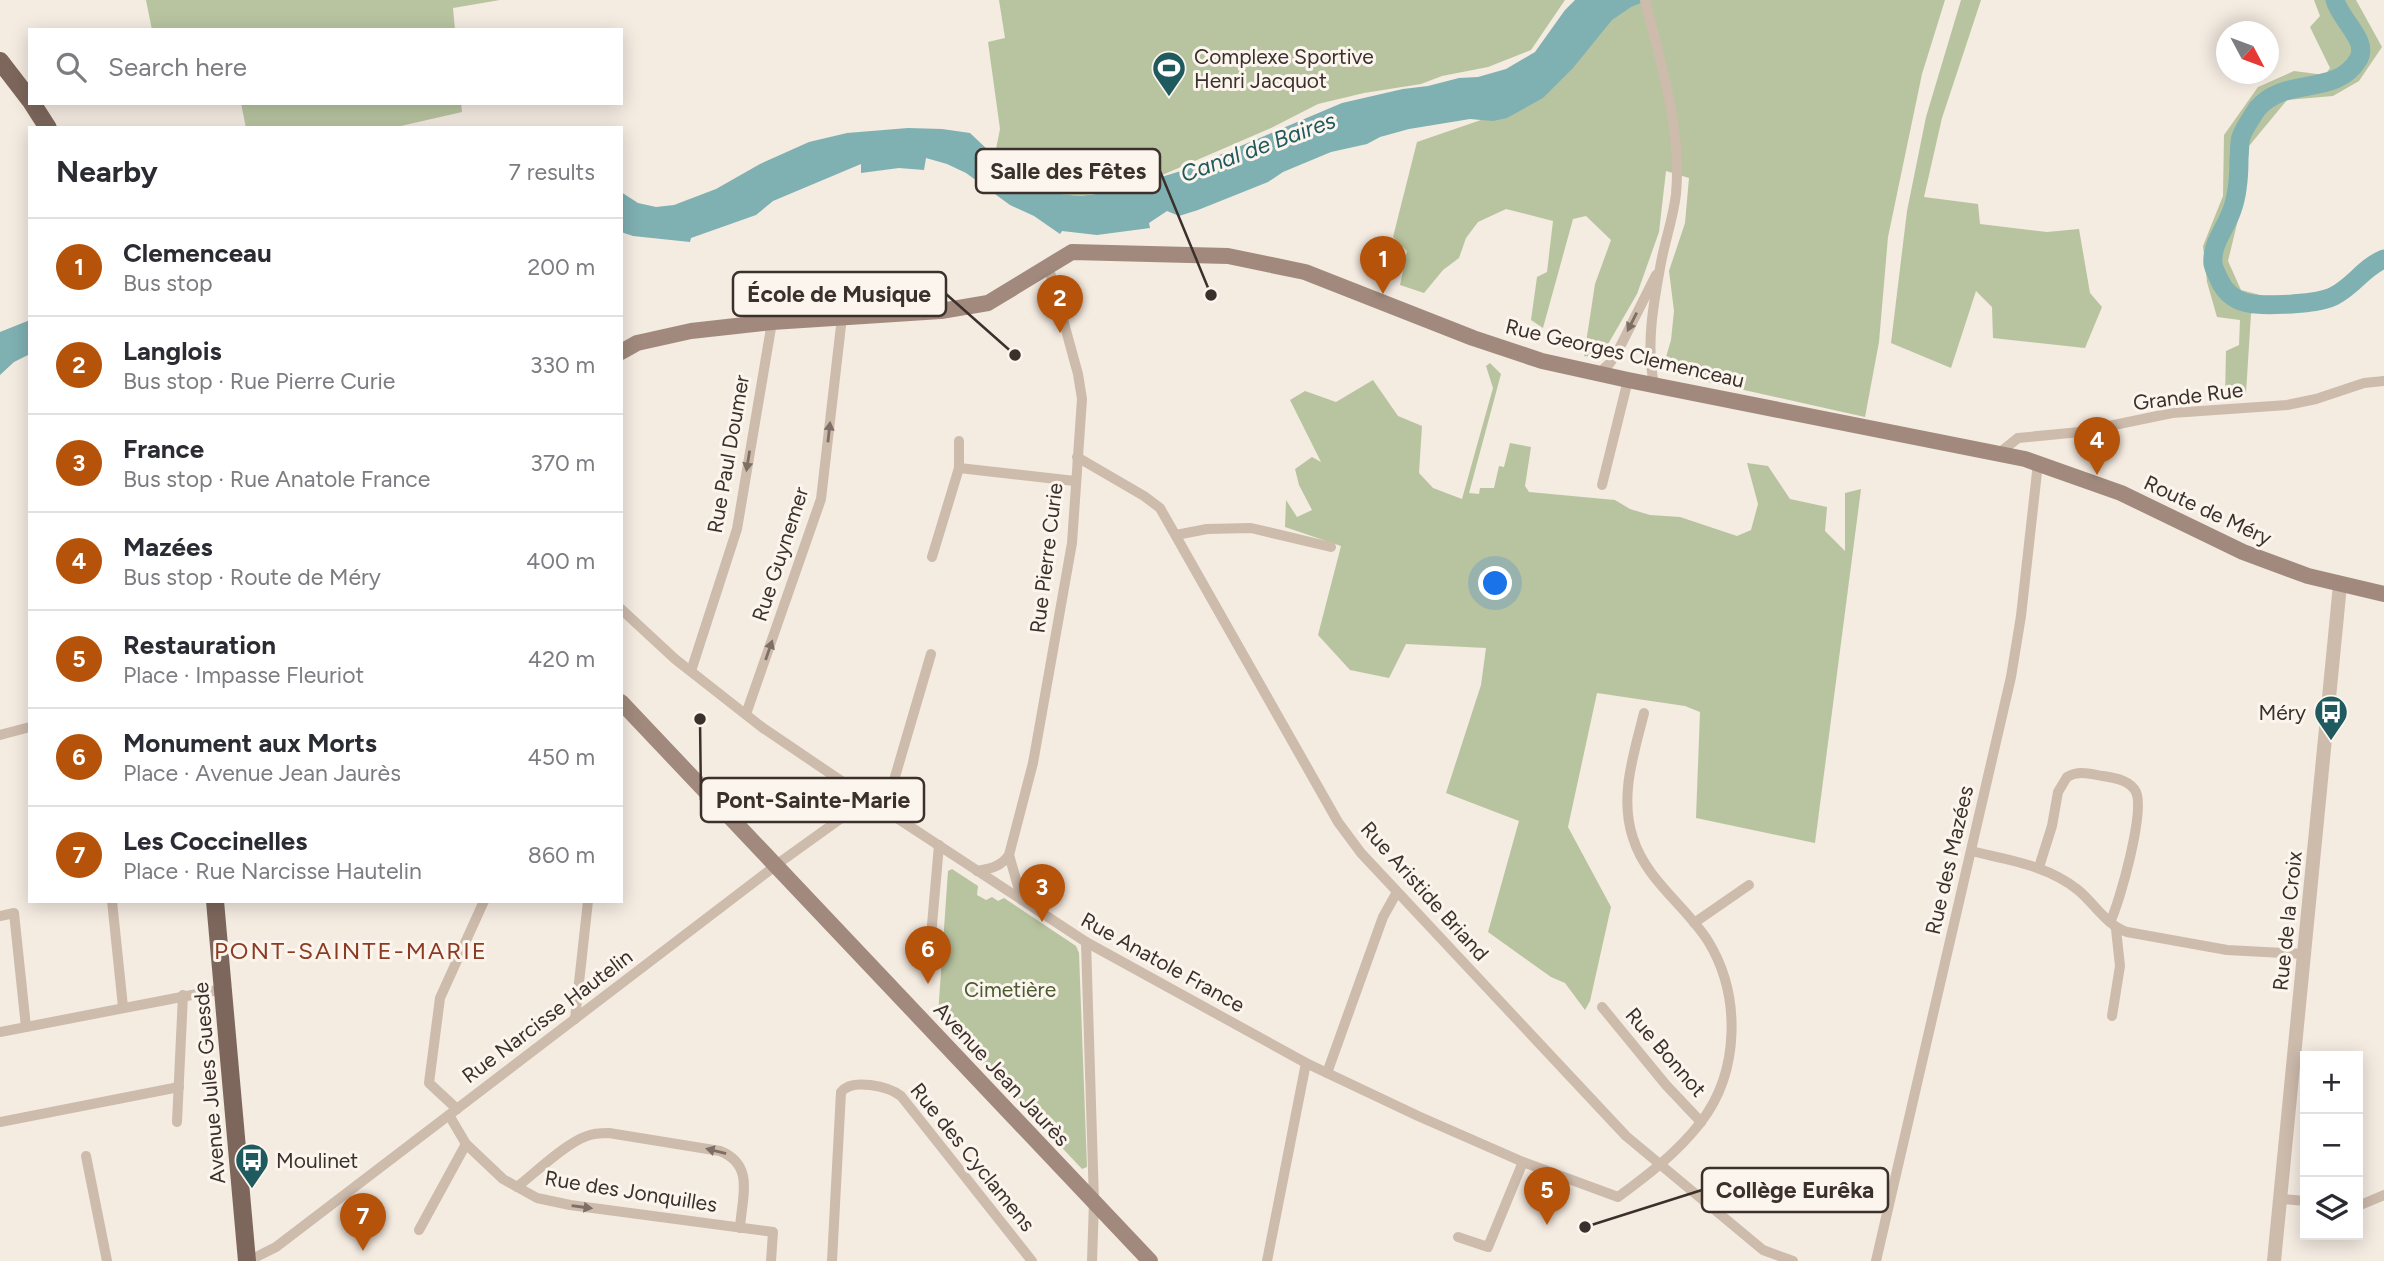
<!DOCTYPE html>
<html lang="en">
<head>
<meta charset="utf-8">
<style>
  body { margin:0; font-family:Figtree,sans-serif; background:#f2f2f3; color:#2b2b33 }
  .controls { position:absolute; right:21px; bottom:21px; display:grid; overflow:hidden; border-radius:0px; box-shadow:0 4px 18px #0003 }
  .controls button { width:63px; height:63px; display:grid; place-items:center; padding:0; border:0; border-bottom:2px solid #e1e1e2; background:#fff; color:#2b2b33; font:35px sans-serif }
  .compass { position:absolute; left:2216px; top:21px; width:63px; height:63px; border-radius:50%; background:#fff; box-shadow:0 4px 18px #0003; rotate:131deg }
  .you { position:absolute; left:1496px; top:584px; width:24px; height:24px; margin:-18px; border:5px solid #fff; border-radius:50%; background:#1a73e8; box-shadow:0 0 0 10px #1a73e833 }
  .badge { display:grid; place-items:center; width:46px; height:46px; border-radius:50%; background:#b45309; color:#fff; font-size:23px; font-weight:700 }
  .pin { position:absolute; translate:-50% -58px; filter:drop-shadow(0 2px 4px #0008) }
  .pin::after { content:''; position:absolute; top:37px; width:24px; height:21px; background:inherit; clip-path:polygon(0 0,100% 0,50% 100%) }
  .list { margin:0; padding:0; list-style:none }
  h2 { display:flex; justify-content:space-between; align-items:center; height:91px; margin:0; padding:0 28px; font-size:30px }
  h2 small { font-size:23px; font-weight:400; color:#7c7c81 }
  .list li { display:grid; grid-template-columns:46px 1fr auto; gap:21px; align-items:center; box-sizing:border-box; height:98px; padding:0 28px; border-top:2px solid #e1e1e2 }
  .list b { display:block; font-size:26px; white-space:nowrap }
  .list p { margin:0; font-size:23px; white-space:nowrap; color:#7c7c81 }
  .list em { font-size:23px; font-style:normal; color:#7c7c81 }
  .icon { flex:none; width:38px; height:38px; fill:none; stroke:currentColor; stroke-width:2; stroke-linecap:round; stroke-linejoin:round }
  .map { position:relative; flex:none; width:2384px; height:1261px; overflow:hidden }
  .search { position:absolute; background:#fff; box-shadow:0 4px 18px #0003; left:28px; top:28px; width:595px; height:77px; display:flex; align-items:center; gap:18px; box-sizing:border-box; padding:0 24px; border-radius:0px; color:#7c7c81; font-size:26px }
  .panel { position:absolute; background:#fff; box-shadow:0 4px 18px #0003; left:28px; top:126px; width:595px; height:777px; border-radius:0px }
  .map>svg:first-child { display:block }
  .green { fill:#b8c4a0 }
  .water { fill:#7fb0b2 }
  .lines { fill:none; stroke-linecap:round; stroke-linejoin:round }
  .river { stroke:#7fb0b2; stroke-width:19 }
  .minor { stroke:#cdbbac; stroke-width:10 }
  .tertiary { stroke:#cdbbac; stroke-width:14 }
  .secondary { stroke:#a18a7d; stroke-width:16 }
  .primary { stroke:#7d675c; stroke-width:18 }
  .oneway { fill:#7d6f65 }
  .labels { text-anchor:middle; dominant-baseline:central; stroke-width:6; stroke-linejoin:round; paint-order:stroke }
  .poi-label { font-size:21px; fill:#3b302b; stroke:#fbf5ee; text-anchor:start }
  .street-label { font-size:21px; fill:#3b302b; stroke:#fbf5ee }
  .park-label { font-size:21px; fill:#4a5a2e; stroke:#fbf5ee }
  .water-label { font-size:23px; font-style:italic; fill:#1f5a5e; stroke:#fbf5ee }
  .quarter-label { font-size:24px; letter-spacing:2px; fill:#8c3b22; stroke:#fbf5ee }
  .leader { fill:none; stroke:#3b302b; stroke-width:2.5 }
  .callout-dot { fill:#3b302b; stroke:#fbf5ee; stroke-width:2.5 }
  .callout { fill:#fbf5ee; stroke:#3b302b; stroke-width:2.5 }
  .callout-label { font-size:23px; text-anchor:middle; font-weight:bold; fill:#3b302b }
</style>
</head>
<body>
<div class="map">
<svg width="2384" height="1261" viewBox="0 0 2384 1261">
  <rect width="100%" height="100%" fill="#f4ebe1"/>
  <g class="green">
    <polygon points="146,0 500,0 453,8 455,30 152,30"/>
    <polygon points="999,0 1565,0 1531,50 1488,67 1442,76 1421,84 1364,93 1318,104 1271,128 1153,179 1118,190 1079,196 1056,194 1020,177 998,162 996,149 1000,129 988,42 1005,38"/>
    <polygon points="1611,0 1945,0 1922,74 1888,237 1879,342 1865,417 1672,374 1664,364 1671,340 1674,311 1669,271 1685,223 1689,178 1666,171 1659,232 1637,294 1600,358 1584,356 1595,284 1611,240 1586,216 1573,219 1543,328 1531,320 1537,277 1547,272 1553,221 1506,209 1478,222 1466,238 1459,258 1443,270 1424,293 1400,285 1407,251 1393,237 1417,142 1530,103"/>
    <polygon points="1961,0 1981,0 1942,118 1924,197 1978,204 1980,224 2047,232 2079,229 2090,293 2102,307 2085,348 1993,338 1992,307 1976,291 1951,368 1891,343 1907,211 1926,117"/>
    <polygon points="2314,0 2356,0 2382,47 2359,81 2333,96 2287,100 2249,146 2243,199 2228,261 2241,290 2275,299 2251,314 2246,393 2225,400 2226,351 2239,345 2240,320 2217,317 2207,282 2203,246 2223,196 2224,135 2258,87 2294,71 2325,75 2330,68 2310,27 2320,16"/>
    <polygon points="241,103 461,103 462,112 392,128 246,128"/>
    <polygon points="1490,363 1501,374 1469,493 1479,494 1480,488 1494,488 1499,466 1504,467 1510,443 1531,447 1525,486 1529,492 1615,500 1630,509 1650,515 1680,517 1737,536 1751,530 1758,504 1747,463 1768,466 1790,499 1827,507 1825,531 1845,551 1845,493 1861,489 1815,843 1696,818 1700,712 1685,706 1597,693 1568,827 1611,907 1590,1001 1585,1010 1565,983 1551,977 1488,932 1519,821 1446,793 1481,685 1486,648 1406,644 1389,678 1350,670 1318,635 1341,546 1285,527 1286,500 1297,517 1312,510 1299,485 1295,469 1312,457 1321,462 1290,400 1305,391 1336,402 1373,380 1398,416 1422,426 1419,473 1433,488 1462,499 1493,388 1486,366"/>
    <polygon points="952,869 978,886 977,895 986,900 992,897 998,901 1004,898 1076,946 1079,953 1087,1167 1082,1169 938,1015 948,871"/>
  </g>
  <g class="water">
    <polygon points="1575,0 1648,0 1631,7 1612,20 1573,68 1543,98 1507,118 1493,121 1470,119 1409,129 1380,137 1367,144 1331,152 1283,172 1268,182 1198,210 1179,216 1167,211 1149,223 1150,228 1097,235 1062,231 1060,234 1034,216 1010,205 966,173 947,164 926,158 924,170 899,168 861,173 861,164 773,201 756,215 691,238 690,242 633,236 621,232 621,192 638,203 656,207 674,205 716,189 760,164 809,142 847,133 908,128 942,129 970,133 989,151 996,163 1021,178 1045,183 1061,194 1079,196 1113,192 1184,170 1342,103 1403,89 1428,86 1459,78 1478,77 1506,69 1535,52 1565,10"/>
    <polygon points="30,320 30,354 14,362 0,375 0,332"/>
  </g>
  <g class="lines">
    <path class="river" d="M2335,0c5,20 35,41 23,60 -22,37 -75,16 -101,49 -5,8 -13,19 -16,28 -2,6 -1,14 -2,21 0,17 -1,36 -7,52 -6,18 -21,34 -19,54 1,5 4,11 6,15 13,31 45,26 73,25 13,-1 30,-2 42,-8 20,-10 29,-28 50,-37"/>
    <g class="minor">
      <path d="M1645,0c16,64 37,128 31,194 -3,26 -12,49 -16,74 -7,38 -14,78 -6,116"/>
      <polyline points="1599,373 1610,363 1617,353 1656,275"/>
      <polyline points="2003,454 2003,450 2018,438 2080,432 2172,413 2287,405 2316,399 2364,383 2384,381"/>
      <polyline points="1077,457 1144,496 1160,508 1338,822 1361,853 1626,1136 1763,1250 1793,1261"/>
      <polyline points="959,468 959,441"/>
      <polyline points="1602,485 1628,380"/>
      <polyline points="1176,535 1207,529 1251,528 1331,547"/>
      <polyline points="932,557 959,468 1075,481"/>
      <path d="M621,609l54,50 88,69 105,71 218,143 220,121 112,53 105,46 95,35c30,-22 60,-45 83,-75 39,-51 40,-127 7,-181 -23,-36 -62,-61 -75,-103 -14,-41 1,-85 11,-125"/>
      <polyline points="691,671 737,529 772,322"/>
      <polyline points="746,714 821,499 842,317"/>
      <polyline points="0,735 30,727"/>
      <polyline points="885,811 931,654"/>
      <path d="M1971,851c37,9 76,14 107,39 16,13 28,35 49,42l100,18 77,4"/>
      <polyline points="1009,855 1022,900"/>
      <path d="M2039,867l13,-41 6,-34 9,-15c12,-7 23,-3 36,-1 12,2 27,4 33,16 9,19 -16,110 -26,130"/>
      <path d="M977,871c13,-2 25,-5 32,-16l24,-92 39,-220 10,-144 -4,-25 -30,-109"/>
      <polyline points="112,901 123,1007"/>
      <polyline points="0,916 14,913 26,1027"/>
      <polyline points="1694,923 1749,885"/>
      <polyline points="1086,942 1094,1202 1092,1261"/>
      <polyline points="929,959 939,845"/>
      <polyline points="1602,1007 1666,1085 1701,1122"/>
      <polyline points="2112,1016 2120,966 2116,929"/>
      <polyline points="575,1019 588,901"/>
      <polyline points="0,1032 223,989"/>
      <polyline points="1327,1073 1383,917 1397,892"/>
      <polyline points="457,1109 429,1083 440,998 484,901"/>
      <polyline points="449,1115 466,1144 503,1179 537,1198 570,1205 773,1232 771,1261"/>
      <polyline points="0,1122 179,1087"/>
      <polyline points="177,1122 183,995"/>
      <polyline points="86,1156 107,1261"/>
      <path d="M517,1187c18,-14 49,-44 70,-51 7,-3 15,-3 22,-3l111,18c35,14 22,45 20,77"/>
      <polyline points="2282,1199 2305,1201"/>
      <polyline points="2358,1206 2384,1195"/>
      <polyline points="419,1230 466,1144"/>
      <polyline points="1458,1237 1488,1247 1523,1162"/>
      <polyline points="248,1261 276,1247 783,860 868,799"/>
      <path d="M832,1261l9,-169c11,-14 47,-6 60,4l131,165"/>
      <polyline points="1267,1261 1306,1063"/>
      <polyline points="1876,1261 2011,677 2021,616 2038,463"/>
    </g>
    <polyline class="tertiary" points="2274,1261 2340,585"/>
    <g class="secondary">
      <polyline points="621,352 637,343 691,331 772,322 941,311 988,303 1072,252 1228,256 1305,272 1473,338 1542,361 1628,380 2025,459 2121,493 2243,552 2308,576 2384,594"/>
      <polyline points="621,702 1150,1261"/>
    </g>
    <g class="primary">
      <polyline points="0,61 30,100"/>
      <polyline points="32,103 48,128"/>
      <polyline points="215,901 247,1261"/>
    </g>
  </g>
  <defs><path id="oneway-solid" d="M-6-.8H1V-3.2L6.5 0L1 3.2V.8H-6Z" transform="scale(1.75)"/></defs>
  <g class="oneway">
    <use href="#oneway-solid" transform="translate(1632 322) rotate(117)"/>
    <use href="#oneway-solid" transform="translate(829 432) rotate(-84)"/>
    <use href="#oneway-solid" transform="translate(748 461) rotate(99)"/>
    <use href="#oneway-solid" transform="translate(769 650) rotate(-71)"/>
    <use href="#oneway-solid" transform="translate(716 1151) rotate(-166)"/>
    <use href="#oneway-solid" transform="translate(582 1207) rotate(8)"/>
  </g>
  <defs>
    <g id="stadium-pin" transform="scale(1.75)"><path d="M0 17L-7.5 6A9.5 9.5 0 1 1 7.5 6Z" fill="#1f5a5e" stroke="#fbf5ee"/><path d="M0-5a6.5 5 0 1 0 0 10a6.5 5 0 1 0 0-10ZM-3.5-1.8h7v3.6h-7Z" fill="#fff"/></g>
    <g id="bus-pin" transform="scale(1.75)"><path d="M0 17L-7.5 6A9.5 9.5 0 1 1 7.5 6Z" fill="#1f5a5e" stroke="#fbf5ee"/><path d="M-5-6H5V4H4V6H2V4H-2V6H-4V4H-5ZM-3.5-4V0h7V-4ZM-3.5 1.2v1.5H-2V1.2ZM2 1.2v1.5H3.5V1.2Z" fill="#fff"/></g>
  </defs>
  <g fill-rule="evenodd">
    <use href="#stadium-pin" x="1169" y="68"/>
    <use href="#bus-pin" x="2331" y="712"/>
    <use href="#bus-pin" x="252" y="1160"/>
  </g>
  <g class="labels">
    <g class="poi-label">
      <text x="1194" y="56">Complexe Sportive<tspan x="1194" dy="24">Henri Jacquot</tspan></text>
      <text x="2306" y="712" text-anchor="end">Méry</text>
      <text x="276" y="1160">Moulinet</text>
    </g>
    <g class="street-label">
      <text transform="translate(1625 353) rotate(13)">Rue Georges Clemenceau</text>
      <text transform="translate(2188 396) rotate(-7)">Grande Rue</text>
      <text transform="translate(728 454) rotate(-80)">Rue Paul Doumer</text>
      <text transform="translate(2208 510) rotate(25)">Route de Méry</text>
      <text transform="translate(780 554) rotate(-72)">Rue Guynemer</text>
      <text transform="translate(1046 558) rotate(-83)">Rue Pierre Curie</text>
      <text transform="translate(1949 860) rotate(-77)">Rue des Mazées</text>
      <text transform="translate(1425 891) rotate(48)">Rue Aristide Briand</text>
      <text transform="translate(2287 921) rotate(-84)">Rue de la Croix</text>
      <text transform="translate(1163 962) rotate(29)">Rue Anatole France</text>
      <text transform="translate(547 1016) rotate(-37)">Rue Narcisse Hautelin</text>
      <text transform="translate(1666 1052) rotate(49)">Rue Bonnot</text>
      <text transform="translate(1002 1074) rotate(47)">Avenue Jean Jaurès</text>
      <text transform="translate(209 1083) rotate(-95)">Avenue Jules Guesde</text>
      <text transform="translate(973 1157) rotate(51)">Rue des Cyclamens</text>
      <text transform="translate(631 1191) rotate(9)">Rue des Jonquilles</text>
    </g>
    <g class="park-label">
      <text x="1010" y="989">Cimetière</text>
    </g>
    <g class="water-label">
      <text transform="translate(1258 147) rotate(-20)">Canal de Baires</text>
    </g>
    <g class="quarter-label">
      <text x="351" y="950">PONT-SAINTE-MARIE</text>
    </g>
  </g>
  <path class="leader" d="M1211 295L1160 171M1015 355L946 294M700 719L701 800M1585 1227L1702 1190"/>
  <g class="callout-dot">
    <circle cx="1211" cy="295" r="7"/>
    <circle cx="1015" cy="355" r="7"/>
    <circle cx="700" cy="719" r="7"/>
    <circle cx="1585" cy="1227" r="7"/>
  </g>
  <g class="callout">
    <rect x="976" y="149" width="184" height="44" rx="7"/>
    <rect x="733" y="272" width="213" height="44" rx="7"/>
    <rect x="701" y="778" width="223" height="44" rx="7"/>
    <rect x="1702" y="1168" width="186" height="44" rx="7"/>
  </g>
  <g class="callout-label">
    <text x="1068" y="179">Salle des Fêtes</text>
    <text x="839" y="302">École de Musique</text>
    <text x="813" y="808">Pont-Sainte-Marie</text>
    <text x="1795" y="1198">Collège Eurêka</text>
  </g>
</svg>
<div class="controls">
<button>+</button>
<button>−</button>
<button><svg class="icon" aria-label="layers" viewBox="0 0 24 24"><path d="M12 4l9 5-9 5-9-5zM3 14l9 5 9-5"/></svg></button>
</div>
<svg class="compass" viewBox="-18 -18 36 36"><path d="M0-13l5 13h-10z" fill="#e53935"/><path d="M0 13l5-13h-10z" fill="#7c7c81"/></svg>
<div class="you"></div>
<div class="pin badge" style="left:1383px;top:294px">1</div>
<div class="pin badge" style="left:1060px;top:333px">2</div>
<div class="pin badge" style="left:1042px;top:922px">3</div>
<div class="pin badge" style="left:2097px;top:475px">4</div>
<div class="pin badge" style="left:1547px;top:1225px">5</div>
<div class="pin badge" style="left:928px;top:984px">6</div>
<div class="pin badge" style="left:363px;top:1251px">7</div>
<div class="search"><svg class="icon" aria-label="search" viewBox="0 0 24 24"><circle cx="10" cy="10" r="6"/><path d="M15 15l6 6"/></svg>Search here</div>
<section class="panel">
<h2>Nearby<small>7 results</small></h2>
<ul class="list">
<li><span class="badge">1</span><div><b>Clemenceau</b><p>Bus stop</p></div><em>200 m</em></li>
<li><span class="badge">2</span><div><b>Langlois</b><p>Bus stop · Rue Pierre Curie</p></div><em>330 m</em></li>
<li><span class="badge">3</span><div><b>France</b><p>Bus stop · Rue Anatole France</p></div><em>370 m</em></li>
<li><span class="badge">4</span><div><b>Mazées</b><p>Bus stop · Route de Méry</p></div><em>400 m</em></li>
<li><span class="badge">5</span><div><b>Restauration</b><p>Place · Impasse Fleuriot</p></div><em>420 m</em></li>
<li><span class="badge">6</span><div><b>Monument aux Morts</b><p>Place · Avenue Jean Jaurès</p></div><em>450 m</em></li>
<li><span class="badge">7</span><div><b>Les Coccinelles</b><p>Place · Rue Narcisse Hautelin</p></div><em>860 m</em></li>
</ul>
</section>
</div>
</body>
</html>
